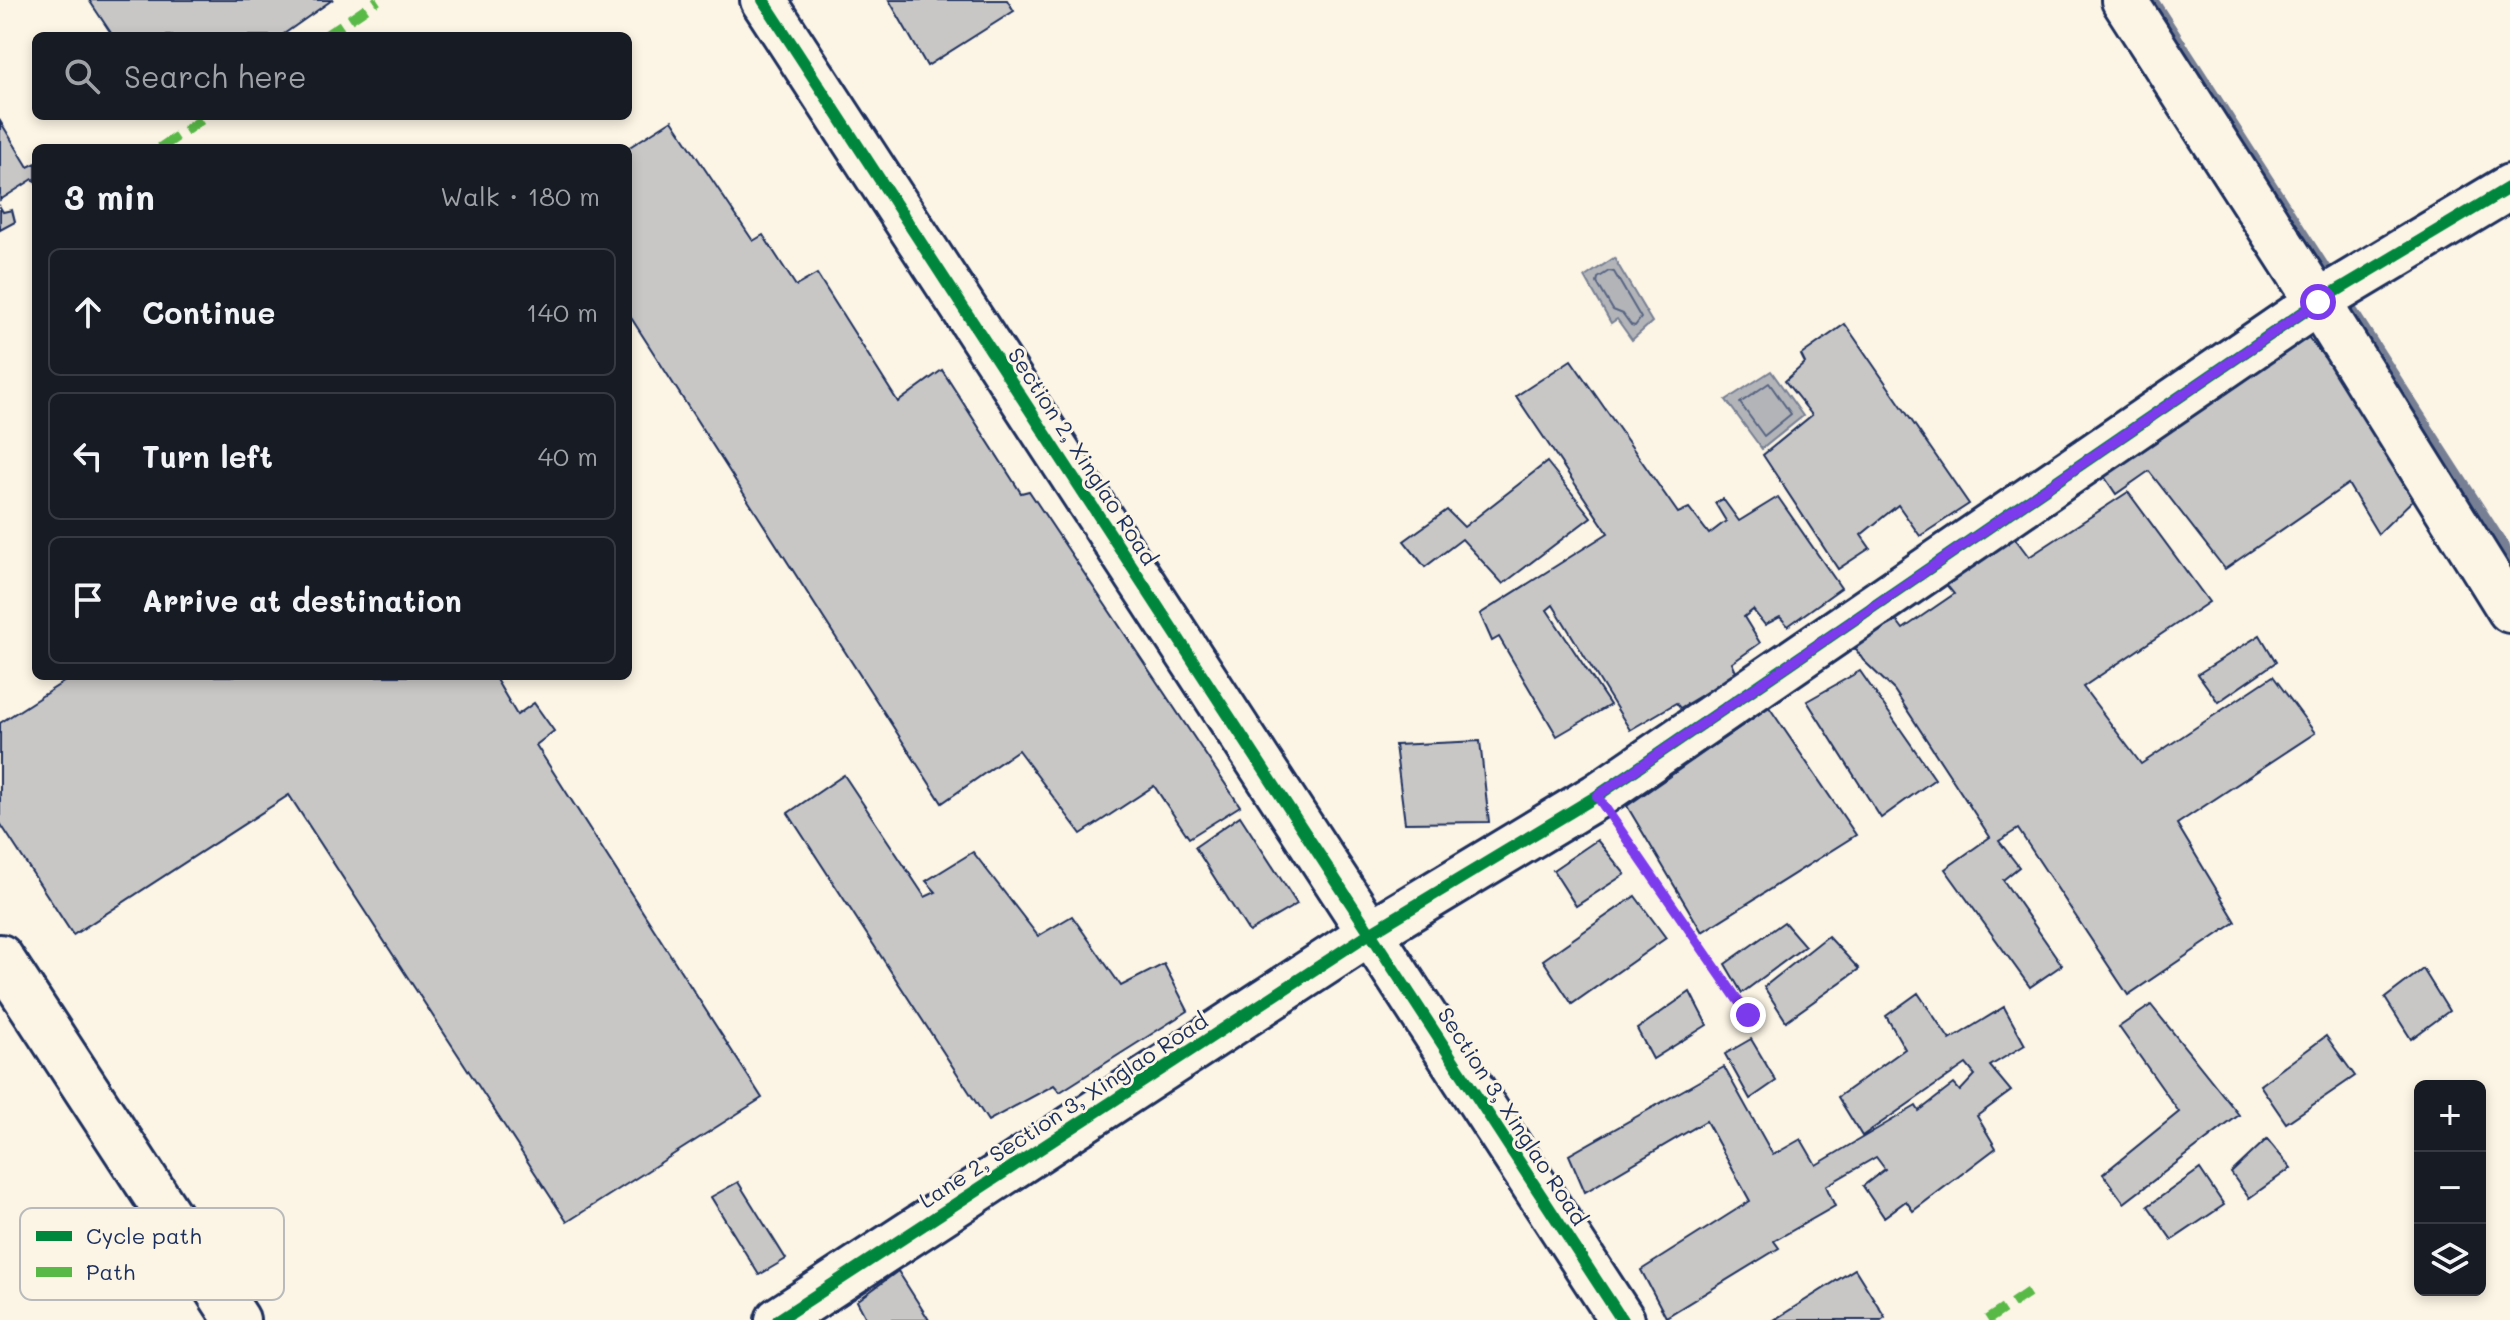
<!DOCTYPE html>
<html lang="en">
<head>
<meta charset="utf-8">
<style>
  body { margin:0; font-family:Mali,sans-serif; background:#20242c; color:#f1f3f6 }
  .controls { position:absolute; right:24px; bottom:24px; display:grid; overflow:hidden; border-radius:12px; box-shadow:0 4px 12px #0003 }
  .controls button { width:72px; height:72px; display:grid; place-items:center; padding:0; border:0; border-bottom:2px solid #363941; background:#171b24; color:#f1f3f6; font:40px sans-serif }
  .stop { position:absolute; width:24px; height:24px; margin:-18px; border:6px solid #7c3aed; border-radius:50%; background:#fff }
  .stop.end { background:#7c3aed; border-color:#fff; box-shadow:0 2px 8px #0008 }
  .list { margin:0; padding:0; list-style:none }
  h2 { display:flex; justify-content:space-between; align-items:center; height:104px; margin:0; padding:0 32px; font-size:34px }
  h2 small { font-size:26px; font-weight:400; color:#9ea1a6 }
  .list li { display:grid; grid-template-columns:52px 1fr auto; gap:24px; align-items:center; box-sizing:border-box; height:128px; margin:0 16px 16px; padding:0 16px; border:2px solid #363941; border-radius:12px }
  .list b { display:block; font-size:30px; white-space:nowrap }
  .list em { font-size:26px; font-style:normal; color:#9ea1a6 }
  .icon { flex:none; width:44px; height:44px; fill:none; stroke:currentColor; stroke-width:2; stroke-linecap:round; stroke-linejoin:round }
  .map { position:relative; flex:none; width:2510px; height:1320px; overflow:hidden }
  .search { position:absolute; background:#171b24; box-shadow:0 4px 12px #0003; left:32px; top:32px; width:600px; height:88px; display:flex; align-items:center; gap:20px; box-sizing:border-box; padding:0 28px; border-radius:12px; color:#9ea1a6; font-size:30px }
  .panel { position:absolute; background:#171b24; box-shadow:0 4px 12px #0003; left:32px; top:144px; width:600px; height:536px; border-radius:12px }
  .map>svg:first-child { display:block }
  .water { fill:#b2b4b8; stroke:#767f94; stroke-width:2 }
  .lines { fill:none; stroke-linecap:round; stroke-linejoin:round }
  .shore { stroke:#576482; stroke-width:2 }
  .stream { stroke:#767f94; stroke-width:12 }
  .building { fill:#c8c7c6; stroke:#1b2f5e; stroke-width:2 }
  .minor-casing { stroke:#1b2f5e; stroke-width:50 }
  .path { stroke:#1b2f5e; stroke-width:5; stroke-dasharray:2 6; stroke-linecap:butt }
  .minor { stroke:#fcf5e5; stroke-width:44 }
  .quiet { stroke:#58b947; stroke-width:10; stroke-dasharray:20 10; stroke-linecap:butt }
  .cycleway-casing { stroke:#fcf5e5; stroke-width:17 }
  .cycleway { stroke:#00873e; stroke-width:12 }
  .route { stroke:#7c3aed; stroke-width:10 }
  .labels { text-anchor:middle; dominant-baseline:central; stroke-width:6; stroke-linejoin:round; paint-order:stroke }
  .street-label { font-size:22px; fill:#1b2f5e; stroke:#fcf5e5 }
  .key { fill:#fcf5e5; stroke:#b8babc; stroke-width:2 }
  .key-label { font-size:22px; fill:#1b2f5e }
</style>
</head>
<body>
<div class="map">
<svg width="2510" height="1320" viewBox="0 0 2510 1320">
  <rect width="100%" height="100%" fill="#fcf5e5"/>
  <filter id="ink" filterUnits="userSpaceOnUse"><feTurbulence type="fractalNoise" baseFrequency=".0125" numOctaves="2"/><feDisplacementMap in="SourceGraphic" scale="16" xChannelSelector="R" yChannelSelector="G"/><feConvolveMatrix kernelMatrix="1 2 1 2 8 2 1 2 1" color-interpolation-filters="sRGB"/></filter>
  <g filter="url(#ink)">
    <g class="water">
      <polygon points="1614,258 1652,322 1632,340 1617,319 1611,323 1585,277"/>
      <polygon points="1771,371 1803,416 1762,449 1726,400"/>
    </g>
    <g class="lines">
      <g class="shore">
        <polygon points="1609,271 1614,272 1641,318 1635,326 1631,325 1623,314 1613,310 1597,283 1598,278"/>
        <polygon points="1769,383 1791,414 1764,436 1740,403"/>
      </g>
      <polyline class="stream" points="2152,0 2510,557"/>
    </g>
    <g class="building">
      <polygon points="89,0 332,0 281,36 113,36"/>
      <polygon points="889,0 1007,0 1014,11 927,66"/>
      <polygon points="672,120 753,241 763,235 796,286 817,274 898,402 942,370 1021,493 1029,491 1240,806 1189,838 1154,786 1081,834 1018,750 942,803 628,313 628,148"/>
      <polygon points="0,121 28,167 36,163 36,183 33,179 0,200"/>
      <polygon points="0,207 3,212 12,210 15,222 0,230"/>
      <polygon points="1845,324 1969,504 1920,536 1898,505 1861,535 1870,548 1838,569 1763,455 1812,415 1785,381 1805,363 1801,355"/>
      <polygon points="2301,328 2324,357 2337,350 2427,486 2378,534 2348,484 2225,569 2149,471 2116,494 2097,466"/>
      <polygon points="1571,360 1678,513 1689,508 1709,534 1726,521 1715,503 1723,499 1739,521 1778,497 1841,588 1788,626 1780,617 1765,625 1753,610 1744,617 1760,643 1732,663 1737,674 1680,708 1676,703 1630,730 1553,605 1547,610 1610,705 1557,736 1499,637 1492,641 1480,614 1608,533 1516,396"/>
      <polygon points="1547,462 1591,517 1503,584 1462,539 1425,567 1404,541 1447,510 1464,527"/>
      <polygon points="2128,492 2209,602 2083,687 2141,764 2273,676 2315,733 2177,824 2236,922 2128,995 2018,829 1999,841 2019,867 2003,880 2062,965 2030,987 1945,869 1990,837 1894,690 1863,660 1853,645 1897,621 1903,629 1954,594 1935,571 2005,525 2029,557"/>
      <polygon points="2260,635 2276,662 2218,702 2198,674"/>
      <polygon points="1860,671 1935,779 1881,818 1807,701"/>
      <polygon points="73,676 494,676 517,715 534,703 554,731 536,745 762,1098 567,1222 289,795 73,935 0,823 0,723"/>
      <polygon points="1769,707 1856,835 1702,932 1627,806"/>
      <polygon points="1480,741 1489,822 1405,823 1395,745"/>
      <polygon points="844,775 925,897 936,892 926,881 973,852 1038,936 1072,916 1121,986 1164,964 1188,1011 1060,1092 1054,1085 988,1121 788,813"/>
      <polygon points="1240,816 1297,904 1249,932 1195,847"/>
      <polygon points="1597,840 1625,874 1576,906 1553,870"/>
      <polygon points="1635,896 1666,938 1572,1004 1543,960"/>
      <polygon points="1784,922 1805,946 1742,993 1725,964"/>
      <polygon points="1828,936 1859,969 1786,1021 1764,987"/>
      <polygon points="2423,969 2449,1011 2411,1039 2385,998"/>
      <polygon points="1690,992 1707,1025 1653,1059 1637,1029"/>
      <polygon points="1918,993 1950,1040 2004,1007 2025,1045 1990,1066 2011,1091 1977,1116 1996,1148 1913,1211 1906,1201 1884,1217 1863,1186 1885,1169 1876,1157 1826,1186 1835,1206 1774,1241 1779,1248 1666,1317 1641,1270 1750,1201 1706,1121 1585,1192 1569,1155 1724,1067 1773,1155 1801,1139 1816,1165 1916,1106 1919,1111 1954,1084 1960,1091 1975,1075 1966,1064 1862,1136 1838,1097 1905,1049 1886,1016"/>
      <polygon points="2151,1005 2239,1115 2124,1203 2103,1174 2179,1112 2119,1027"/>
      <polygon points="2326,1036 2355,1076 2286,1123 2260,1085"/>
      <polygon points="1751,1039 1776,1081 1750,1099 1725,1054"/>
      <polygon points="2267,1139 2291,1168 2249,1198 2231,1173"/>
      <polygon points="2200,1169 2224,1205 2172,1240 2148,1206"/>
      <polygon points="738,1182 786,1259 759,1275 711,1197"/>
      <polygon points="1855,1269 1885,1317 1881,1320 1774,1320"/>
      <polygon points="898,1271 929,1320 867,1320 857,1301"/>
    </g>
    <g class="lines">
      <g class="minor-casing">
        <g id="minor">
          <polyline points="763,0 1622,1320"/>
          <polyline points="2124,0 2318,302 2510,610"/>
          <polyline points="0,957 237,1320"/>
          <polyline points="778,1320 1370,933 1597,796 2318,302 2510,187"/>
        </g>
      </g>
      <polyline class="path" points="1620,830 1748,1015"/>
      <use href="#minor" class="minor"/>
      <g class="quiet">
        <polyline points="325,36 378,0"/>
        <polyline points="160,148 207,116"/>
        <polyline points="1987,1320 2032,1290"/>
      </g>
      <g class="cycleway-casing">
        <g id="cycleway">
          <polyline points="763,0 1622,1320"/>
          <polyline points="778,1320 1370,933 1597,796 2318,302 2510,187"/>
        </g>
      </g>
      <use href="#cycleway" class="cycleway"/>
    </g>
  </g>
  <g class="lines" filter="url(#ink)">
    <polyline class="route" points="1748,1015 1597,796 2318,302"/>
  </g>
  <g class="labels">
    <g class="street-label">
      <text transform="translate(1083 456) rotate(57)">Section 2, Xinglao Road</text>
      <text transform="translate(1063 1110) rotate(-33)">Lane 2, Section 3, Xinglao Road</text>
      <text transform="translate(1513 1116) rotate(57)">Section 3, Xinglao Road</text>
    </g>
  </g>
  <rect x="20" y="1208" width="264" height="92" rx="12" class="key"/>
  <rect x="36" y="1231" width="36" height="10" fill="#00873e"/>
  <rect x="36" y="1267" width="36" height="10" fill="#58b947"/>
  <g class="key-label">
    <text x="86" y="1244">Cycle path</text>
    <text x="86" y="1280">Path</text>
  </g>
</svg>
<div class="controls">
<button>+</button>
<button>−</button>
<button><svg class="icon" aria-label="layers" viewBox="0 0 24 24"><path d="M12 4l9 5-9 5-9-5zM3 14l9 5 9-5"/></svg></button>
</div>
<div class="stop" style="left:2318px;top:302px"></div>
<div class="stop end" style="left:1748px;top:1015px"></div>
<div class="search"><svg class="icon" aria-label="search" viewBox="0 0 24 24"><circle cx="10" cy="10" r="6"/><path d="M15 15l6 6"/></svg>Search here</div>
<section class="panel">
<h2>3 min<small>Walk · 180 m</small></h2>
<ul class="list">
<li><svg class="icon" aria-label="ahead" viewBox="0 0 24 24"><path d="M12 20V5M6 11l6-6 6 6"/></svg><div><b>Continue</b></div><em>140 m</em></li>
<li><svg class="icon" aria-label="left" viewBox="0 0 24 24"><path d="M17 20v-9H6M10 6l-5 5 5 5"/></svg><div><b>Turn left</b></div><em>40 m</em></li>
<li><svg class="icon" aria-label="arrive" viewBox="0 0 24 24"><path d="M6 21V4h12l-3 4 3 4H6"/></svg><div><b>Arrive at destination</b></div></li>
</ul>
</section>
</div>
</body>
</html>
